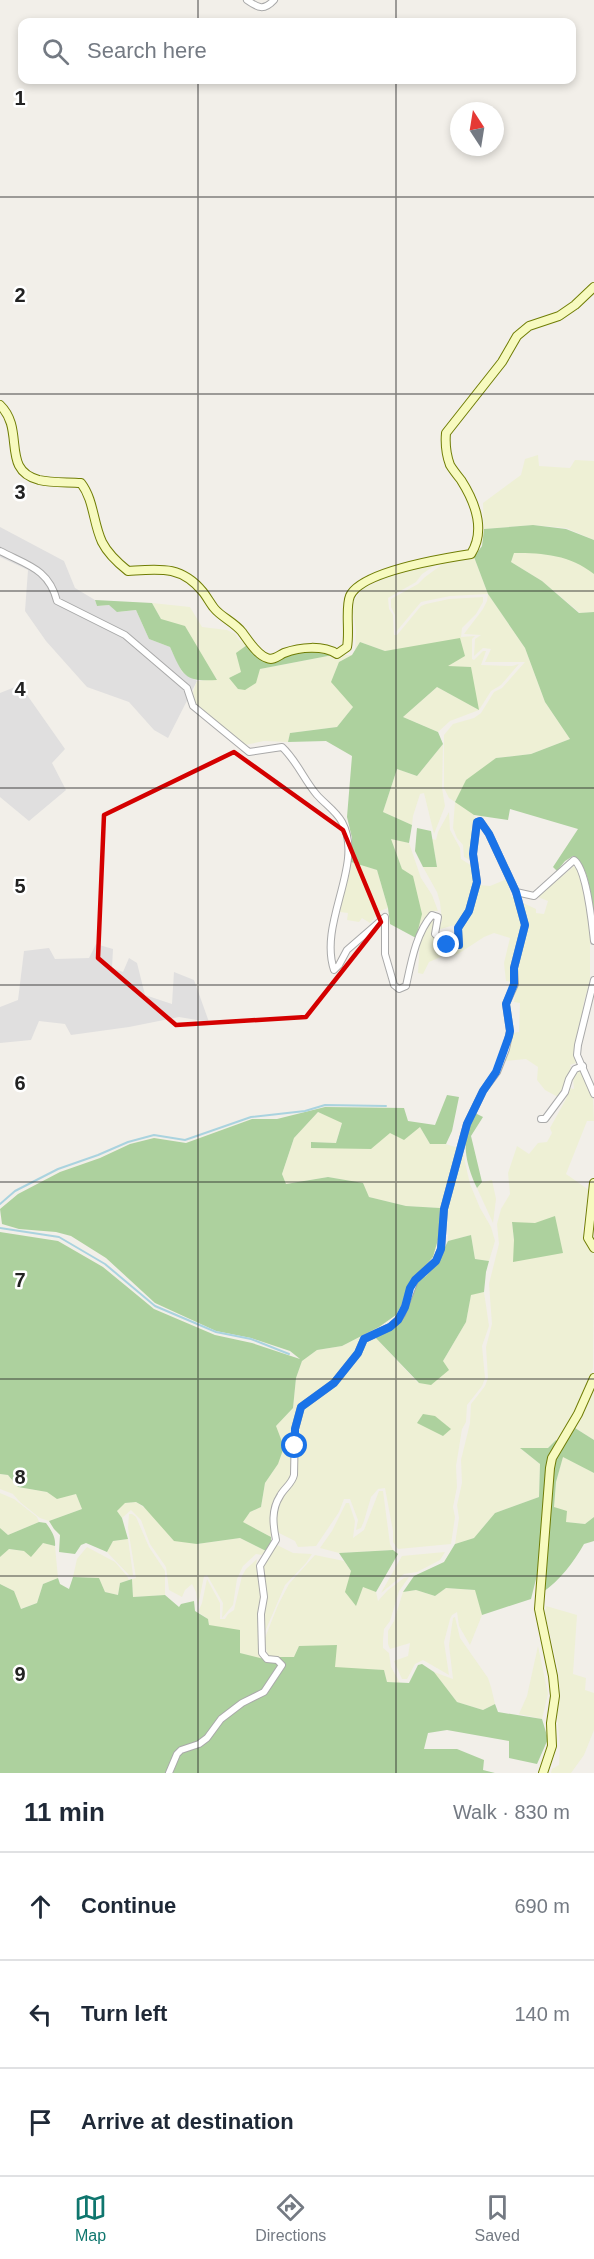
<!DOCTYPE html>
<html lang="en">
<head>
<meta charset="utf-8">
<style>
  body { margin:0; font-family:Arial,sans-serif; background:#f2f2f3; color:#1f2937 }
  .compass { position:absolute; left:450px; top:102px; width:54px; height:54px; border-radius:50%; background:#fff; box-shadow:0 3px 9px #0003; rotate:348deg }
  .stop { position:absolute; width:18px; height:18px; margin:-14px; border:4px solid #1a73e8; border-radius:50%; background:#fff }
  .stop.end { background:#1a73e8; border-color:#fff; box-shadow:0 2px 6px #0008 }
  .list { margin:0; padding:0; list-style:none }
  h2 { display:flex; justify-content:space-between; align-items:center; height:78px; margin:0; padding:0 24px; font-size:26px }
  h2 small { font-size:20px; font-weight:400; color:#747a83 }
  .list li { display:grid; grid-template-columns:39px 1fr auto; gap:18px; align-items:center; box-sizing:border-box; height:108px; padding:0 24px; border-top:2px solid #e0e1e3 }
  .list b { display:block; font-size:22px; white-space:nowrap }
  .list em { font-size:20px; font-style:normal; color:#747a83 }
  .icon { flex:none; width:33px; height:33px; fill:none; stroke:currentColor; stroke-width:2; stroke-linecap:round; stroke-linejoin:round }
  .map { position:relative; flex:none; width:594px; height:1773px; overflow:hidden }
  .search { position:absolute; background:#fff; box-shadow:0 3px 9px #0003; left:18px; right:18px; top:18px; height:66px; display:flex; align-items:center; gap:15px; box-sizing:border-box; padding:0 21px; border-radius:12px; color:#747a83; font-size:22px }
  .sheet { height:402px; background:#fff }
  nav { display:flex; justify-content:space-around; align-items:center; box-sizing:border-box; height:84px; border-top:2px solid #e0e1e3; background:#fff; font-size:16px; color:#747a83 }
  nav a { display:grid; justify-items:center; gap:3px }
  nav .on { color:#0f766e }
  .map>svg:first-child { display:block }
  .residential { fill:#e0dfdf }
  .farmland { fill:#eef0d5; fill-rule:evenodd }
  .forest { fill:#add19e }
  .lines { fill:none; stroke-linecap:round; stroke-linejoin:round }
  .stream { stroke:#aad3df; stroke-width:2 }
  .street-casing { stroke:#a9a9a9; stroke-width:8 }
  .secondary-casing { stroke:#707d05; stroke-width:10 }
  .street { stroke:#fff; stroke-width:6 }
  .secondary { stroke:#f7fabf; stroke-width:8 }
  .route { stroke:#1a73e8; stroke-width:8 }
  .marked { fill:none; stroke:#d40000; stroke-width:4.5; stroke-linejoin:round }
  .grid { fill:none; stroke:#222; stroke-width:1.5; stroke-opacity:0.55 }
  .grid-label { font-size:20px; text-anchor:middle; font-weight:bold; fill:#222; stroke:#fff; stroke-width:5; stroke-linejoin:round; paint-order:stroke }
</style>
</head>
<body>
<div class="map">
<svg width="594" height="1773" viewBox="0 0 594 1773">
  <rect width="100%" height="100%" fill="#f2efe9"/>
  <g class="residential">
    <polygon points="0,527 64,561 75,588 95,600 97,606 109,605 118,612 136,610 149,639 170,647 182,672 197,681 168,738 154,730 129,702 87,687 46,641 25,611 28,570 0,557"/>
    <polygon points="20,685 65,749 52,763 66,790 29,821 0,797 0,693"/>
    <polygon points="96,944 113,949 112,968 123,972 129,958 137,963 145,995 172,1004 174,972 194,980 209,1022 179,1017 129,1027 71,1035 65,1024 39,1021 31,1040 0,1043 0,1007 18,1000 24,951 49,948 55,959 89,958"/>
  </g>
  <g class="farmland">
    <polygon points="538,455 539,466 570,468 575,460 594,461 594,540 566,528 533,525 484,529 483,503 521,475 525,459"/>
    <polygon points="513,553 540,553 569,558 585,567 594,574 594,612 580,613 542,581 511,562"/>
    <polygon points="474,557 488,594 525,648 545,702 570,739 531,754 496,758 455,801 474,815 475,819 472,824 473,839 470,850 472,861 464,857 463,845 457,838 453,828 455,802 449,798 444,788 444,735 453,724 474,718 481,713 494,692 502,688 525,662 485,662 491,649 483,648 474,656 475,639 481,635 464,634 483,609 487,601 488,594 450,596 421,602 396,632 395,615 391,607 391,599 418,584 425,577 447,561"/>
    <polygon points="440,562 422,574 416,582 388,598 389,609 393,615 394,635 397,635 421,606 426,604 449,599 483,597 483,602 476,614 462,628 461,637 475,636 472,639 472,659 474,660 483,651 486,651 481,665 512,666 519,664 501,685 491,691 479,710 450,721 438,732 403,717 437,687 478,709 447,666 418,647 385,651 360,642 355,650 356,631 353,612 354,601 362,589 395,574"/>
    <polygon points="152,603 190,607 202,627 227,630 235,634 239,640 247,645 260,669 333,655 352,655 339,662 353,707 337,727 290,733 288,742 264,741 245,745 221,727 194,702 193,692 197,681 217,679 161,619"/>
    <polygon points="443,744 442,788 445,806 434,834 424,793 420,794 413,816 412,825 383,812 397,769 417,776"/>
    <polygon points="449,812 450,830 460,848 461,859 472,866 474,886 469,899 468,910 455,925 437,930 442,921 440,902 437,892 423,867 437,866 432,839 436,840 438,832"/>
    <polygon points="390,838 409,843 421,878 432,895 438,911 433,911 429,915 416,938 402,869"/>
    <polygon points="351,862 377,870 388,908 380,911 370,923 362,918 359,922 347,920 348,913 340,912 345,879 350,871"/>
    <polygon points="574,866 577,868 584,893 590,927 590,981 584,1002 575,1056 576,1063 570,1065 572,1070 558,1097 545,1090 537,1080 538,1067 526,1059 504,1061 512,1033 519,1032 520,1003 514,1002 517,985 517,967 522,942 527,935 527,922 521,902 536,909 536,913 544,914 548,901 538,897"/>
    <polygon points="507,879 511,896 515,899 523,925 512,969 513,982 506,981 504,963 510,938 494,933 484,937 458,954 443,956 429,962 423,974 418,973 420,939 432,918 434,918 435,920 433,936 446,946 459,948 461,929 470,915 479,885 490,886"/>
    <path d="M580,1070l13,27 1,24h-7l-21,53 23,16 -7,40 1,7 11,18 -1,113 -11,31 -24,43 -2,-2 -8,8 -27,1 19,15 -1,33 -44,16 -21,25 -19,6 4,-26 -2,-13 5,-22 -1,-23 9,-37 1,-19 14,-18 3,-8 -2,-31 6,-23 -3,-40 10,-40 -2,-20 4,-15 9,-15 -2,-21 9,-27 12,8 9,-11 9,-1 5,-9 -2,-5 16,-29 3,-11 5,1 -1,-12 2,-5zM512,1223h23l-21,39v-22z"/>
    <polygon points="318,1112 342,1122 336,1143 311,1142 311,1148 420,1127 430,1144 446,1144 458,1148 445,1198 440,1208 406,1206 369,1197 362,1183 328,1177 286,1184 282,1174 294,1138"/>
    <polygon points="462,1149 470,1184 480,1208 491,1227 495,1241 489,1261 475,1259 471,1235 448,1241 447,1206"/>
    <polygon points="492,1180 496,1199 493,1223 477,1188 482,1182"/>
    <polygon points="484,1292 489,1326 482,1346 485,1378 482,1386 467,1405 466,1422 462,1429 456,1466 457,1487 453,1507 455,1517 451,1544 398,1549 393,1542 393,1531 385,1488 378,1489 371,1497 364,1521 361,1528 356,1530 358,1520 350,1499 344,1499 339,1512 316,1546 298,1547 295,1541 277,1532 275,1514 285,1491 295,1481 297,1427 304,1408 323,1393 365,1341 374,1336 418,1383 443,1361 466,1322 471,1294"/>
    <polygon points="368,1333 343,1371 300,1405 294,1420 293,1475 272,1514 271,1537 242,1522 250,1512 261,1507 265,1483 278,1464 276,1426 293,1408 296,1378 302,1361 317,1350 342,1346"/>
    <polygon points="594,1386 594,1440 575,1428"/>
    <polygon points="563,1456 594,1473 594,1517 585,1524 565,1522 554,1507 556,1482"/>
    <polygon points="0,1474 8,1475 18,1487 47,1492 57,1498 76,1494 82,1509 49,1521 40,1518 20,1502 13,1494 0,1489"/>
    <polygon points="379,1491 383,1491 390,1544 393,1550 339,1553 320,1548 332,1531 346,1503 349,1503 355,1521 353,1538 364,1530"/>
    <polygon points="0,1493 14,1499 37,1517 39,1522 8,1535 0,1528"/>
    <polygon points="136,1502 197,1544 240,1538 266,1551 262,1555 256,1554 243,1566 237,1579 233,1605 222,1618 223,1603 207,1575 204,1576 198,1606 196,1592 192,1584 185,1590 182,1597 169,1590 166,1567 150,1544 141,1520 131,1510 122,1518 117,1511 124,1503"/>
    <polygon points="129,1514 132,1514 136,1517 149,1547 165,1571 165,1595 133,1597 132,1579 136,1578 128,1528"/>
    <polygon points="128,1539 133,1575 130,1576 107,1552 113,1541"/>
    <polygon points="44,1543 55,1546 58,1578 43,1584 37,1603 20,1609 14,1591 0,1584 0,1557 8,1549 24,1551"/>
    <polygon points="277,1545 293,1553 312,1554 306,1563 285,1585 264,1634 262,1566"/>
    <polygon points="87,1547 115,1562 127,1576 129,1580 120,1583 118,1595 105,1592 99,1578 73,1577 77,1559"/>
    <polygon points="445,1552 440,1560 417,1572 404,1574 381,1593 402,1556"/>
    <polygon points="315,1555 344,1561 351,1571 355,1605 363,1586 376,1592 378,1601 388,1590 404,1578 409,1577 399,1591 390,1621 384,1629 383,1640 383,1648 389,1653 391,1667 400,1683 387,1682 384,1670 334,1668 336,1645 295,1657 268,1657 264,1640 278,1605 289,1584"/>
    <polygon points="257,1559 256,1566 262,1592 258,1647 265,1661 240,1653 209,1625 208,1619 198,1612 202,1603 207,1579 220,1603 220,1619 225,1619 228,1614 234,1610 242,1576 246,1569"/>
    <polygon points="446,1588 476,1590 482,1615 470,1645 459,1626 457,1612 452,1615 450,1619 444,1642 449,1675 423,1660 415,1664 407,1679 402,1679 394,1661 408,1656 410,1643 390,1649 388,1644 388,1631 394,1621 403,1592 416,1590 435,1596"/>
    <polygon points="546,1606 577,1615 573,1674 586,1678 585,1690 594,1693 594,1730 584,1755 571,1773 551,1773 552,1769 559,1765 560,1745 557,1715 560,1692 558,1668 545,1614"/>
    <polygon points="455,1617 460,1638 488,1678 491,1687 495,1704 483,1710 457,1702 434,1672 453,1679 449,1645 453,1618"/>
    <polygon points="538,1646 548,1694 542,1719 519,1714 527,1696"/>
  </g>
  <g class="forest">
    <path d="M533,525l33,4 28,11v34c-24,-19 -50,-21 -80,-21l-3,9 31,19 37,32 15,-1v308c-3,-20 -3,-53 -21,-64l-8,5 -8,10 -4,-4 25,-38 -68,-20 -2,11 -34,-5 -19,-13 11,-22 30,-22 35,-4 39,-15 -25,-37 -20,-54 -37,-54 -14,-37 8,-11 2,-17z"/>
    <path d="M95,600l57,3 9,16 24,7 32,54c-34,2 -34,-5 -47,-33l-21,-8 -13,-29 -19,2 -8,-7 -12,1z"/>
    <polygon points="460,638 465,656 448,666 471,667 479,710 437,687 403,717 438,732 443,744 417,776 397,769 383,812 412,825 409,843 391,839 402,869 413,876 422,914 416,938 390,924 388,908 377,870 351,862 352,838 347,817 352,756 326,741 288,742 290,733 337,727 353,707 331,682 339,662 352,655 360,642 385,651"/>
    <polygon points="247,645 261,660 305,651 333,655 260,669 256,683 245,690 238,689 229,678 241,672 236,653"/>
    <polygon points="417,828 431,831 437,867 423,867 415,851"/>
    <polygon points="447,1095 459,1097 452,1131 446,1144 430,1144 420,1127 404,1140 390,1133 371,1149 311,1148 311,1142 336,1143 342,1123 318,1112 294,1138 282,1174 286,1184 328,1177 363,1183 369,1197 406,1206 440,1208 439,1236 433,1257 408,1285 401,1306 396,1315 379,1327 342,1346 317,1350 302,1361 296,1378 293,1408 276,1426 284,1447 278,1464 265,1483 261,1507 250,1512 243,1522 271,1537 271,1543 266,1551 240,1538 197,1544 174,1541 143,1506 136,1502 125,1503 117,1511 122,1518 128,1539 113,1541 107,1552 86,1543 81,1545 75,1554 59,1552 60,1535 54,1529 49,1521 82,1509 76,1494 57,1499 47,1492 18,1487 8,1475 0,1474 0,1232 58,1241 103,1267 154,1309 215,1335 252,1343 300,1359 290,1351 251,1338 216,1331 155,1303 106,1258 71,1236 56,1232 19,1229 2,1224 0,1209 18,1194 60,1172 100,1158 130,1144 154,1138 186,1143 252,1119 277,1119 325,1107 404,1108 408,1121 435,1125"/>
    <path d="M475,1113l8,4 -12,19 11,46 -5,6c-12,-26 -17,-49 -2,-75z"/>
    <polygon points="555,1216 563,1253 513,1262 514,1240 512,1222 535,1223"/>
    <polygon points="471,1235 475,1259 489,1261 486,1272 484,1292 471,1295 466,1322 443,1361 449,1370 431,1385 419,1383 374,1336 399,1322 406,1313 410,1293 416,1282 426,1276 437,1263 448,1241"/>
    <polygon points="423,1414 435,1416 451,1429 443,1436 417,1423"/>
    <path d="M575,1428l19,12v33l-31,-16 -7,25 -2,25 13,4 -1,11 19,2 9,-7v24l-10,3c-10,18 -25,37 -41,48l10,-121 4,-14z"/>
    <polygon points="556,1440 558,1442 545,1504 537,1575 531,1599 482,1615 475,1590 446,1588 435,1596 416,1590 403,1592 414,1576 444,1562 455,1544 474,1538 495,1513 539,1497 540,1464 520,1448 548,1448"/>
    <path d="M39,1522l7,1c5,7 10,14 9,23l-12,-3 -12,14 -7,-6 -15,-2 -9,8v-29l8,7z"/>
    <polygon points="393,1550 398,1554 376,1592 363,1587 356,1606 345,1592 351,1571 339,1553"/>
    <polygon points="73,1577 99,1578 105,1592 118,1595 120,1583 132,1579 133,1597 165,1595 179,1607 181,1604 194,1601 195,1611 208,1619 209,1625 240,1630 240,1653 276,1662 279,1666 263,1690 241,1703 199,1742 181,1748 167,1773 0,1773 0,1584 14,1591 21,1609 37,1603 43,1584 58,1578 60,1584 69,1589"/>
    <polygon points="337,1645 335,1667 384,1670 387,1682 409,1683 418,1665 422,1664 434,1672 457,1702 483,1710 495,1704 498,1712 542,1719 548,1739 537,1764 509,1758 509,1741 447,1730 428,1733 424,1749 457,1749 484,1760 483,1770 495,1773 173,1773 180,1754 194,1748 243,1704 266,1694 280,1674 284,1665 277,1657 294,1657 299,1646"/>
  </g>
  <g class="lines">
    <g class="stream">
      <polyline points="0,1204 15,1191 58,1169 98,1155 128,1142 154,1135 185,1140 251,1117 305,1111 325,1105 386,1106"/>
      <polyline points="0,1228 59,1237 105,1264 155,1306 216,1332 251,1339 289,1354"/>
    </g>
    <g class="street-casing">
      <g id="street">
        <path d="M247,0c11,8 17,11 27,0"/>
        <path d="M0,551c27,14 49,18 57,50l68,34 62,53 6,18 56,46 33,-5c15,14 22,33 35,48 8,9 19,16 25,27 23,42 -24,100 -8,148l5,-5 8,-15 38,-33v37l9,31 5,4 7,-3c5,-23 10,-53 26,-71l6,2 -3,17 12,11h12l-1,-17 11,-17 8,-29 -4,-28 4,-32 3,-1 9,13 27,58 9,33 -11,43 1,16 -9,20 4,27 -4,18 -9,23 -14,19 -16,33 -23,85 -3,40 -5,12 -21,19 -13,34 -4,6 -8,7 -26,12 -6,14 -24,30 -33,24 -6,22 -1,46c-2,9 -10,13 -14,21 -9,14 -7,29 -4,44l-16,26 4,31 -3,17 1,39 5,6 10,1 5,5 -18,27 -22,11 -21,16 -14,19 -8,6 -18,6 -4,4 -8,19"/>
        <path d="M516,892l18,4 40,-36c13,9 18,64 20,81"/>
        <polyline points="594,980 578,1045 577,1055 594,1094"/>
        <polyline points="541,1119 545,1119 565,1092 569,1079 575,1069 583,1066"/>
      </g>
    </g>
    <g class="secondary-casing">
      <g id="secondary">
        <path d="M0,405c26,25 0,65 39,75 13,3 28,2 42,3 13,17 12,40 21,59 6,12 16,21 26,29 31,-2 53,-6 75,21 4,5 7,11 11,16 7,9 20,14 28,24 6,8 15,23 25,26 6,3 11,-2 17,-5 16,-6 39,-8 53,1l10,-7c3,-15 -2,-39 3,-51 11,-25 95,-38 121,-42 15,-24 4,-52 -10,-74 -4,-5 -8,-10 -11,-15 -4,-11 -5,-21 -4,-32l56,-71 15,-26 12,-10 30,-10 16,-11 19,-18"/>
        <polyline points="594,1183 588,1238 594,1248"/>
        <polyline points="543,1773 552,1746 551,1723 555,1696 553,1676 539,1609 550,1468 552,1458 578,1414 594,1378"/>
      </g>
    </g>
    <use href="#street" class="street"/>
    <use href="#secondary" class="secondary"/>
  </g>
  <g class="lines">
    <polyline class="route" points="295,1446 295,1429 301,1407 334,1383 358,1353 364,1339 390,1327 398,1320 405,1307 410,1288 415,1280 436,1261 441,1249 444,1209 467,1124 483,1091 496,1072 509,1036 510,1031 506,1004 514,984 514,968 525,925 516,892 489,834 480,821 477,822 473,854 477,882 469,911 458,928 459,945 447,945"/>
  </g>
  <path class="marked" d="M234,752l109,78 38,92 -75,95 -130,8 -78,-67 6,-143z"/>
  <path class="grid" d="M198,0v22M396,0v22M198,80v1693M396,80v1693M0,197h594M0,394h594M0,591h594M0,788h594M0,985h594M0,1182h594M0,1379h594M0,1576h594"/>
  <g class="grid-label">
    <text x="20" y="105">1</text>
    <text x="20" y="302">2</text>
    <text x="20" y="499">3</text>
    <text x="20" y="696">4</text>
    <text x="20" y="893">5</text>
    <text x="20" y="1090">6</text>
    <text x="20" y="1287">7</text>
    <text x="20" y="1484">8</text>
    <text x="20" y="1681">9</text>
  </g>
</svg>
<svg class="compass" viewBox="-18 -18 36 36"><path d="M0-13l5 13h-10z" fill="#e53935"/><path d="M0 13l5-13h-10z" fill="#747a83"/></svg>
<div class="stop" style="left:295px;top:1446px"></div>
<div class="stop end" style="left:447px;top:945px"></div>
<div class="search"><svg class="icon" aria-label="search" viewBox="0 0 24 24"><circle cx="10" cy="10" r="6"/><path d="M15 15l6 6"/></svg>Search here</div>
</div>
<section class="sheet">
<h2>11 min<small>Walk · 830 m</small></h2>
<ul class="list">
<li><svg class="icon" aria-label="ahead" viewBox="0 0 24 24"><path d="M12 20V5M6 11l6-6 6 6"/></svg><div><b>Continue</b></div><em>690 m</em></li>
<li><svg class="icon" aria-label="left" viewBox="0 0 24 24"><path d="M17 20v-9H6M10 6l-5 5 5 5"/></svg><div><b>Turn left</b></div><em>140 m</em></li>
<li><svg class="icon" aria-label="arrive" viewBox="0 0 24 24"><path d="M6 21V4h12l-3 4 3 4H6"/></svg><div><b>Arrive at destination</b></div></li>
</ul>
</section>
<nav>
<a class="on"><svg class="icon" aria-label="map" viewBox="0 0 24 24"><path d="M3 6l6-2 6 2 6-2v14l-6 2-6-2-6 2zM9 4v14M15 6v14"/></svg>Map</a>
<a><svg class="icon" aria-label="directions" viewBox="0 0 24 24"><path d="M12 3l9 9-9 9-9-9zM9 14v-3h6M13 9l2 2-2 2"/></svg>Directions</a>
<a><svg class="icon" aria-label="saved" viewBox="0 0 24 24"><path d="M7 4h10v16l-5-4-5 4z"/></svg>Saved</a>
</nav>
</body>
</html>
